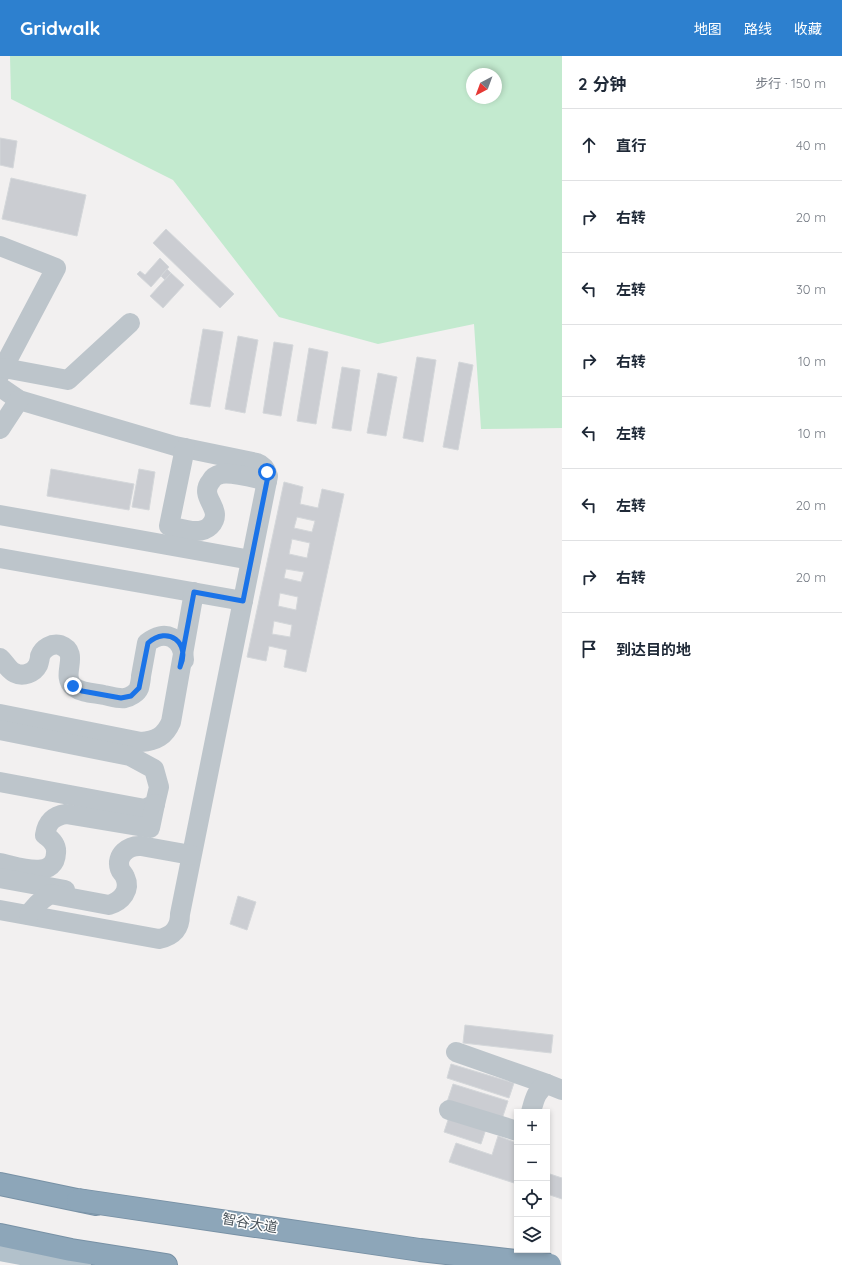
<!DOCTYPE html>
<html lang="zh">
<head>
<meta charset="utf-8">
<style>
  body { margin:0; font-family:Quicksand,"Noto Sans SC",sans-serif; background:#f6f6f7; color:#1f2937 }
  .controls { position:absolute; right:12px; bottom:12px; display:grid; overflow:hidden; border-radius:0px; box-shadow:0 2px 6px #0003 }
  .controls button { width:36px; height:36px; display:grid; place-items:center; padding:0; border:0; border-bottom:1px solid #e0e1e3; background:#fff; color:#1f2937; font:20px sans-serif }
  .compass { position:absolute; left:466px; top:12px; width:36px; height:36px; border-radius:50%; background:#fff; box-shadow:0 2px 6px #0003; rotate:221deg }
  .stop { position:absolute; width:12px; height:12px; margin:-9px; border:3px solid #1a73e8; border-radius:50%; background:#fff }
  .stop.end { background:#1a73e8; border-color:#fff; box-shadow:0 1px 4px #0008 }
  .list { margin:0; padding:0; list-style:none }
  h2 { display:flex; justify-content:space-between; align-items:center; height:52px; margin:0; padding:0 16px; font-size:17px }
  h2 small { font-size:13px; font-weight:400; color:#747a83 }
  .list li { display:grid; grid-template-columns:26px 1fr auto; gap:12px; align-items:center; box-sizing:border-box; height:72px; padding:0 16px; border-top:1px solid #e0e1e3 }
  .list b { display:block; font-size:15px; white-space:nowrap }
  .list em { font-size:13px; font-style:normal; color:#747a83 }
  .icon { flex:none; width:22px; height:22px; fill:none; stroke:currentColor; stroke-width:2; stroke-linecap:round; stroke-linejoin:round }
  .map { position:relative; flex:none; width:562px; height:1209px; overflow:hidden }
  header { display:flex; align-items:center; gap:24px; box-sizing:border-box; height:56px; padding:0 20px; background:#2d80cf; color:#fff }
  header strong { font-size:19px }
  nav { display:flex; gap:22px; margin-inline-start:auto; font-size:14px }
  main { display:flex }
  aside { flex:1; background:#fff }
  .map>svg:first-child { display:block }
  .green { fill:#c3eacf; fill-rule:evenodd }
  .building { fill:#cbcdd2; stroke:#d4d7da; fill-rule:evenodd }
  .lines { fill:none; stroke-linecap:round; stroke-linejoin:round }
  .highway-casing { stroke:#7891a5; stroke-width:24 }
  .minor { stroke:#bdc5cb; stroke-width:20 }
  .major { stroke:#b2c1cb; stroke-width:22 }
  .highway { stroke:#8da6b9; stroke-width:22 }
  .highway-bridge-casing { stroke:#7891a5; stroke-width:24; stroke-linecap:butt }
  .highway-bridge { stroke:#8da6b9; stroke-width:22 }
  .route { stroke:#1a73e8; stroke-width:5 }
  .labels { text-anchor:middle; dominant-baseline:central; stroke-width:3; stroke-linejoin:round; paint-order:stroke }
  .street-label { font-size:14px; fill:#4a545b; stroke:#fff }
</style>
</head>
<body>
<header>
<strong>Gridwalk</strong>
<nav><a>地图</a><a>路线</a><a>收藏</a></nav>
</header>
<main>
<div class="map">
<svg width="562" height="1209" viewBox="0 0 562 1209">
  <rect width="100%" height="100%" fill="#f2f0f0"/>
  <path class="green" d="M10,0h552v372l-81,1 -7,-105 -96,20 -99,-27 -106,-137 -162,-81zM472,18h24v24h-24z"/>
  <g class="building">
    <polygon points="0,82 17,85 13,112 0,109"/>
    <polygon points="11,122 86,139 77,180 2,163"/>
    <polygon points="166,173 234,238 220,252 153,187"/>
    <polygon points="160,202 169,211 151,231 137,218 140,215 145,219"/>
    <polygon points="167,213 171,217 165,224 161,220"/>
    <polygon points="171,217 184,229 163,252 150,240"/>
    <polygon points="203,273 223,276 210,351 190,348"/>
    <polygon points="238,280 258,284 245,357 225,353"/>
    <polygon points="274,286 293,289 281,360 263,357"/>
    <polygon points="309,292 328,296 316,368 297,365"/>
    <polygon points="417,301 436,304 423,386 403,382"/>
    <polygon points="459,306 473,309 458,394 443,391"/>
    <polygon points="342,311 360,314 351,375 332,372"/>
    <polygon points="378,317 397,321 386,380 367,377"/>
    <polygon points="51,413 134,428 129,454 47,440"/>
    <polygon points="139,413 155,416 149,454 132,451"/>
    <path d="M284,426l19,5 -3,17 18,4 4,-19 22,5 -38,178 -22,-5 3,-17 -18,-4 -3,15 -19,-4zM297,461l18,4 -3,11 -18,-4zM292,483l18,4 -3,15 -18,-4zM286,513l18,3 -3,10 -17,-4zM280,537l18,4 -2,13 -18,-4zM274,565l18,4 -2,12 -18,-3z"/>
    <polygon points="238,840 256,846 247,874 230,868"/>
    <polygon points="465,969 553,979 551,997 463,987"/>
    <polygon points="451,1008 514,1027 509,1042 447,1022"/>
    <polygon points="453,1028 508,1045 502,1063 447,1046"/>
    <polygon points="449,1061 486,1073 481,1088 444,1076"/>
    <polygon points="498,1080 517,1087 517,1128 449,1106 456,1087 492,1099"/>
    <polygon points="547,1117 562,1122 562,1143 547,1138"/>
  </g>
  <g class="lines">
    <g class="highway-casing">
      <g id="highway">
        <polyline points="0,1128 96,1148"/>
        <polyline points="0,1179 71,1194 166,1209"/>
      </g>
    </g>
    <g class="minor">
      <polyline points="0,190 56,212 0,318"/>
      <polyline points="4,312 68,324 130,267"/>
      <path d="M0,331l19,13 156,46 82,17c6,2 9,6 11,13l-88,438c0,14 -7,22 -21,25l-159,-29"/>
      <polyline points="0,373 19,344"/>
      <path d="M185,392l-16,78c9,2 18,5 27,5 6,0 11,-2 14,-5 16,-17 -13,-28 1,-45 2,-4 6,-6 10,-7 10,-2 34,4 46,7"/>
      <polyline points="0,459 251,504"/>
      <polyline points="0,502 243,545"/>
      <path d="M0,602c5,4 8,12 15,15 8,4 19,0 23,-8 1,-3 2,-6 2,-9 3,-8 12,-13 20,-11 22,8 -1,30 14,42 8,6 20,6 30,8 6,1 14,4 21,3 5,-1 12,-5 14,-10 1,-4 2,-9 2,-12 2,-11 4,-22 6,-33 18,-15 36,-5 37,17"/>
      <path d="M0,658l141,28c15,-1 24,-6 30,-20l23,-130"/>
      <polyline points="0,674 130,700 154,713 159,731 155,748 145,753 0,726"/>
      <path d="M0,807c16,3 55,18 56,-10 1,-8 -5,-14 -11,-18 2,-13 8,-19 21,-21l84,14 5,-24"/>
      <polyline points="0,822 65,834"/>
      <path d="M29,859c5,-9 12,-15 21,-21l59,11c13,-4 22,-15 16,-28 -1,-3 -4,-5 -5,-8 -5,-14 9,-24 21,-23l50,9"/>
      <polyline points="456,996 547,1028"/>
      <polyline points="449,1054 517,1075"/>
      <path d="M531,1056c3,-11 5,-22 16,-28l15,6"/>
    </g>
    <polyline class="major" points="0,1194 80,1209"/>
    <use href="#highway" class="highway"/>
    <g class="highway-bridge-casing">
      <polyline id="highway-bridge" points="78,1144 420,1194 550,1209"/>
    </g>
    <use href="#highway-bridge" class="highway-bridge"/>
  </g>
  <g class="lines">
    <path class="route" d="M73,630l9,5 39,7 10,-2 8,-8 9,-45c20,-18 43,0 32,24l14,-75 49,9 25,-125 -1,-4"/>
  </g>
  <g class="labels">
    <g class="street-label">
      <text transform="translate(250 1167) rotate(10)">智谷大道</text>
    </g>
  </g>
</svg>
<div class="controls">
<button>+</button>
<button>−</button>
<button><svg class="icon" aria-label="locate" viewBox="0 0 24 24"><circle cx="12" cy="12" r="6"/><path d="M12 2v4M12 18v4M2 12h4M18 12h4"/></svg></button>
<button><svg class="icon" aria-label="layers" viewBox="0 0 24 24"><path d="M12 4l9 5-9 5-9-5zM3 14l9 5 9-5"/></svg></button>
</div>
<svg class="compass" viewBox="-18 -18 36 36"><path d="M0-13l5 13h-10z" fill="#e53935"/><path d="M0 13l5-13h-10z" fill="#747a83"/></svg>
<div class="stop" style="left:267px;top:416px"></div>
<div class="stop end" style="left:73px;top:630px"></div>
</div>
<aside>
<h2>2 分钟<small>步行 · 150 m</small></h2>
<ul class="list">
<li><svg class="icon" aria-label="ahead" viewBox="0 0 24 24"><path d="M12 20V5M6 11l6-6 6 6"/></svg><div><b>直行</b></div><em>40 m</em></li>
<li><svg class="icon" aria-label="right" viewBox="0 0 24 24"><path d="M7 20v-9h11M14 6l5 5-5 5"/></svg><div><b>右转</b></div><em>20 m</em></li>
<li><svg class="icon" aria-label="left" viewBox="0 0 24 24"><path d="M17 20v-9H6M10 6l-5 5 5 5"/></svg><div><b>左转</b></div><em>30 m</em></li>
<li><svg class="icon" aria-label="right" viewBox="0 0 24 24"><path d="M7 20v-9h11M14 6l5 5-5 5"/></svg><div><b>右转</b></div><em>10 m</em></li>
<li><svg class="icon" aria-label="left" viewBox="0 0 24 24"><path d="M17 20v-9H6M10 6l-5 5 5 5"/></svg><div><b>左转</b></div><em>10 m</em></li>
<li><svg class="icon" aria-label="left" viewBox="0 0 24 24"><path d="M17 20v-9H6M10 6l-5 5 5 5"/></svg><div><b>左转</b></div><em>20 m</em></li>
<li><svg class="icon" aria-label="right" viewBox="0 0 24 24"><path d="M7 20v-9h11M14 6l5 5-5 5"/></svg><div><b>右转</b></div><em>20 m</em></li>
<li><svg class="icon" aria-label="arrive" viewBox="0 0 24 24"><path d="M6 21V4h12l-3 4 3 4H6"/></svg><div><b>到达目的地</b></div></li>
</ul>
</aside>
</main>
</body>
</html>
